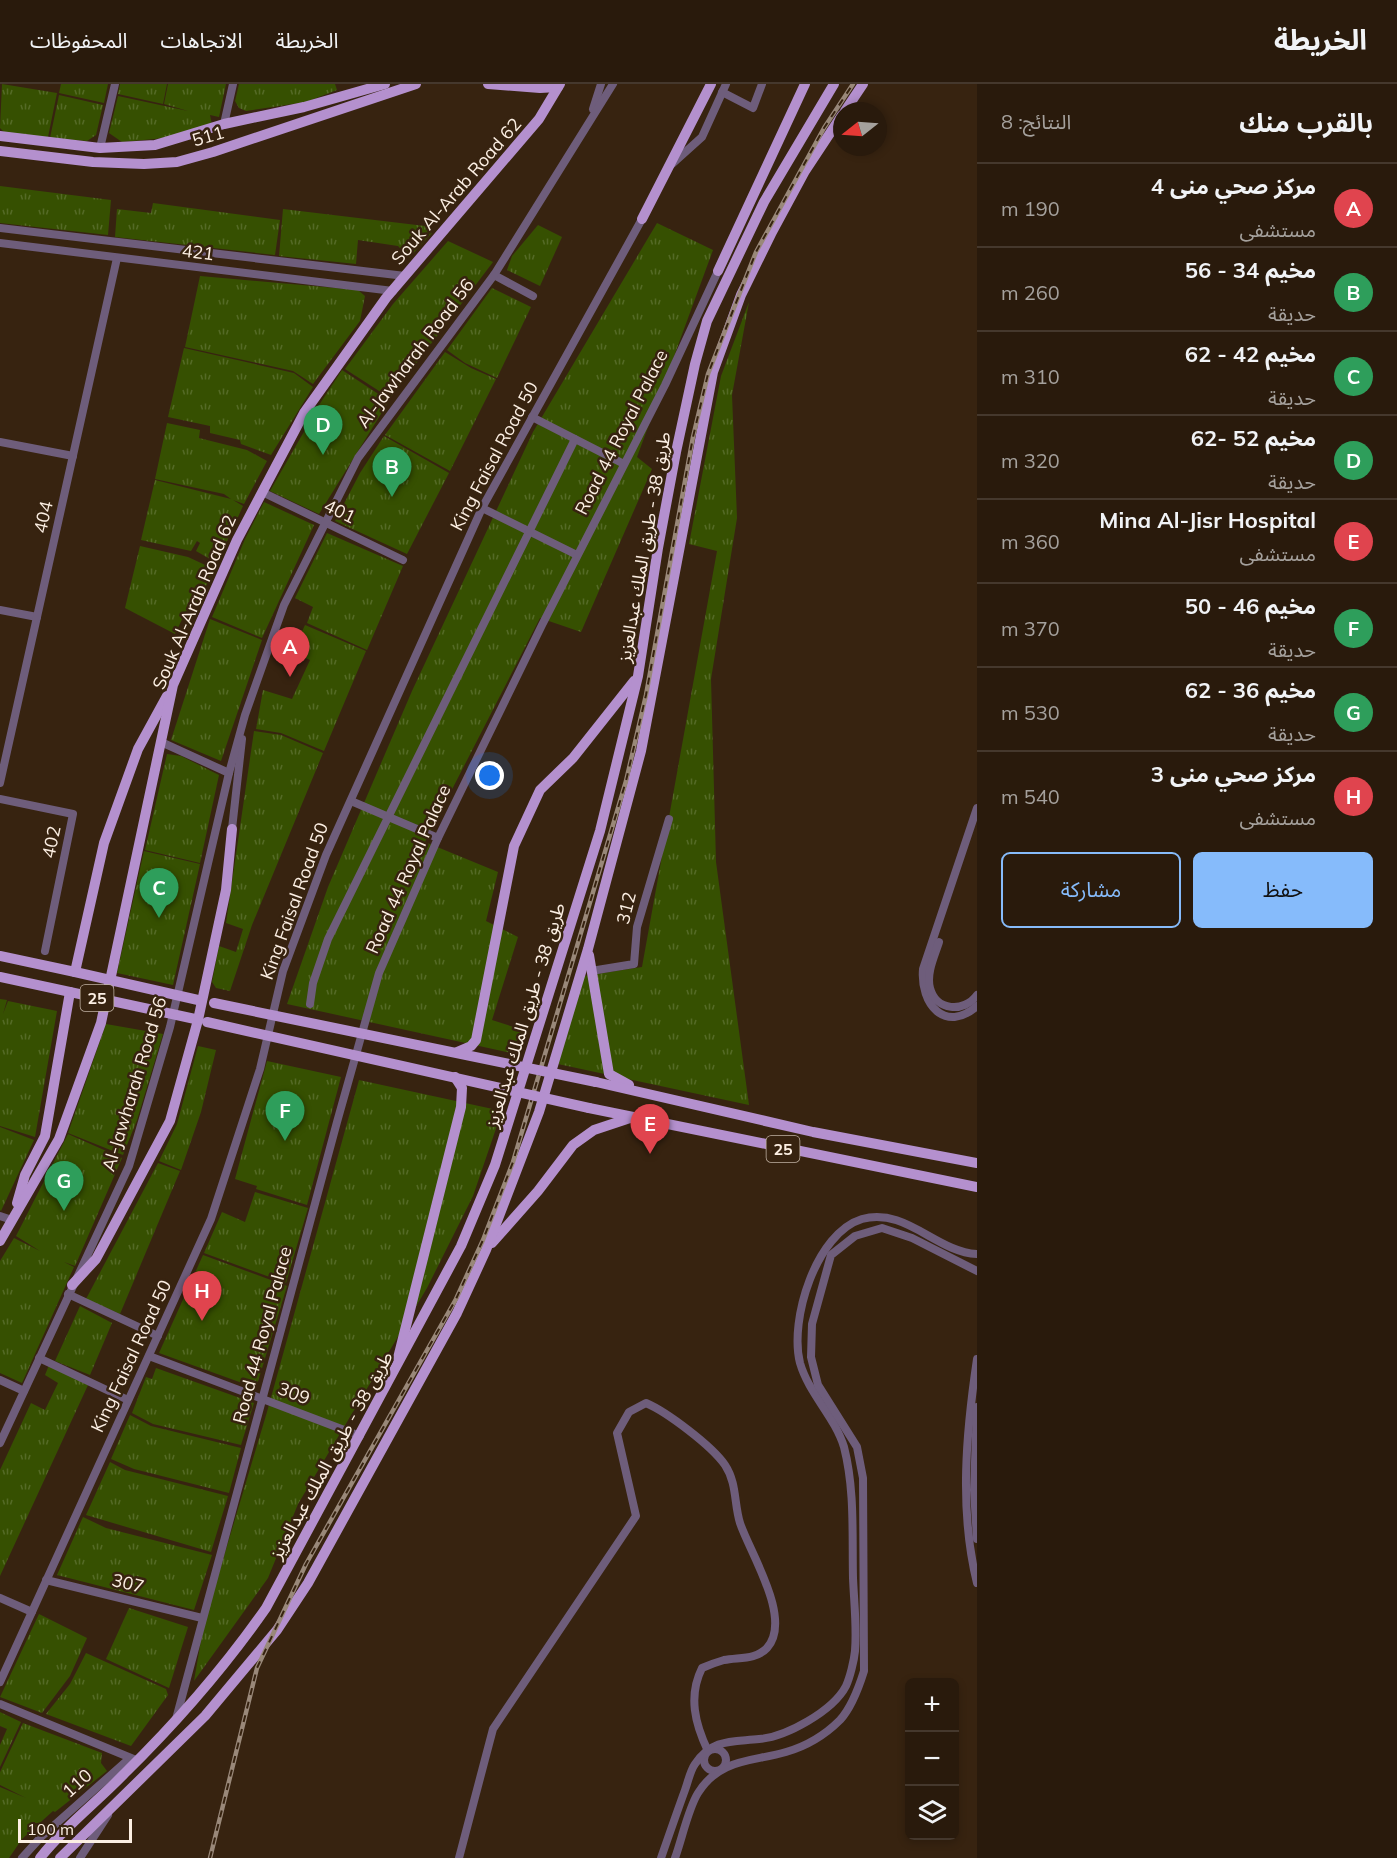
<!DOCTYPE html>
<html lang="ar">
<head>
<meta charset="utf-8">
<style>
  body { margin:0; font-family:Mulish,"Noto Sans Arabic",sans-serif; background:#312315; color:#f1f3f6; direction:rtl }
  .controls { position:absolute; right:18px; bottom:18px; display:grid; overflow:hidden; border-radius:9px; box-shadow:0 3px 9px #0003 }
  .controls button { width:54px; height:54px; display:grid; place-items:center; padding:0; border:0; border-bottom:2px solid #45382d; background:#291a0c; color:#f1f3f6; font:30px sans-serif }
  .compass { position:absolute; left:833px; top:18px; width:54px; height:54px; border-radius:50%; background:#291a0c; box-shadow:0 3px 9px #0003; rotate:253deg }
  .scale { position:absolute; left:18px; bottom:15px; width:114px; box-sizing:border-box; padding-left:6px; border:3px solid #fcefe3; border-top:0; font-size:16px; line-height:21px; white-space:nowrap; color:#fcefe3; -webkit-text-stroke:4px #372310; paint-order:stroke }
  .you { position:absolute; left:490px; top:692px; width:21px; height:21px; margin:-15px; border:4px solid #fff; border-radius:50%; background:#1a73e8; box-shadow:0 0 0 9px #1a73e833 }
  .badge { display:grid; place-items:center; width:39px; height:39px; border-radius:50%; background:#86bbfb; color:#fff; font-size:20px; font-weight:700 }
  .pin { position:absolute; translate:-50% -50px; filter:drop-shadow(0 2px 3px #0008) }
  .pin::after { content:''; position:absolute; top:32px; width:21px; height:18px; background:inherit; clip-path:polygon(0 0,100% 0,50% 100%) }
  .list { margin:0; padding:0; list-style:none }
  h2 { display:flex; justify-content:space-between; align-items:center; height:78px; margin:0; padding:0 24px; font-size:26px }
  h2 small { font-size:20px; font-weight:400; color:#a5a19d }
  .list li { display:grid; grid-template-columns:39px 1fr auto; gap:18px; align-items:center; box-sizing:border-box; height:84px; padding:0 24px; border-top:2px solid #45382d }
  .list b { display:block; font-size:22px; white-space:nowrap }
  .list p { margin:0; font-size:20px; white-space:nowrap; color:#a5a19d }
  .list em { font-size:20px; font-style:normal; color:#a5a19d }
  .actions { display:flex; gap:12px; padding:18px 24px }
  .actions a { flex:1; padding:14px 0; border:2px solid #86bbfb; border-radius:9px; text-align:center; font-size:21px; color:#86bbfb }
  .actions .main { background:#86bbfb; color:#111 }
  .icon { flex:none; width:33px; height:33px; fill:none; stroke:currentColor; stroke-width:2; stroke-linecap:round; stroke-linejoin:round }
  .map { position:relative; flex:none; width:977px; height:1774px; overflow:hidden; direction:ltr }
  header { display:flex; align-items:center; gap:36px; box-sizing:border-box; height:84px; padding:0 30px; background:#291a0c; border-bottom:2px solid #45382d }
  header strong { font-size:28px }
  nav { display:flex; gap:33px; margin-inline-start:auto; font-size:21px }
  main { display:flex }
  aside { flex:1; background:#291a0c }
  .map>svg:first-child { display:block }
  .park { fill:url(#park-tufts) }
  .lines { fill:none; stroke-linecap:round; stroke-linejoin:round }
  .minor { stroke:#6e5d7b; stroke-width:8 }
  .major { stroke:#b490ce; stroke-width:10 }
  .rail-casing { stroke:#998879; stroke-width:4.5 }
  .rail { stroke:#372310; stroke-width:2; stroke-dasharray:7; stroke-linecap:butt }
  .major-bridge { stroke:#b490ce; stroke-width:10 }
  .labels { text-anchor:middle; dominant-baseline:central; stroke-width:5; stroke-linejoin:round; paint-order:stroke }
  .shield { fill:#372310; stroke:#c1b2a4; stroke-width:1.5 }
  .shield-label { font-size:16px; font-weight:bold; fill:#fcefe3 }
  .street-label { font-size:18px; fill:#fcefe3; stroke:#372310 }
</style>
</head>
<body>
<header>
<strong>الخريطة</strong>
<nav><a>الخريطة</a><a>الاتجاهات</a><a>المحفوظات</a></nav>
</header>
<main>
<aside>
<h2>بالقرب منك<small>النتائج: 8</small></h2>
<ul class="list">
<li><span class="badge" style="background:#e0444e">A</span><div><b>مركز صحي منى 4</b><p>مستشفى</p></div><em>190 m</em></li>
<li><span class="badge" style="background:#2e9e5b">B</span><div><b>مخيم 34 - 56</b><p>حديقة</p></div><em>260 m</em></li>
<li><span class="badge" style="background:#2e9e5b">C</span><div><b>مخيم 42 - 62</b><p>حديقة</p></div><em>310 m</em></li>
<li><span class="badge" style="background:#2e9e5b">D</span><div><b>مخيم 52 -62</b><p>حديقة</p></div><em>320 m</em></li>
<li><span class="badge" style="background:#e0444e">E</span><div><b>Mina Al-Jisr Hospital</b><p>مستشفى</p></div><em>360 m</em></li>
<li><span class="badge" style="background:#2e9e5b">F</span><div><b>مخيم 46 - 50</b><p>حديقة</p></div><em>370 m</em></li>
<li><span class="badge" style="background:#2e9e5b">G</span><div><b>مخيم 36 - 62</b><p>حديقة</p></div><em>530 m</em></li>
<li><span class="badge" style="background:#e0444e">H</span><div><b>مركز صحي منى 3</b><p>مستشفى</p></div><em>540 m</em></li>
</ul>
<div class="actions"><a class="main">حفظ</a><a>مشاركة</a></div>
</aside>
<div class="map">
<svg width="977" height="1774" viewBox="0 0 977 1774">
  <defs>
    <pattern id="park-tufts" width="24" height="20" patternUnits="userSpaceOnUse" patternTransform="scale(1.5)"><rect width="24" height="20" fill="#365001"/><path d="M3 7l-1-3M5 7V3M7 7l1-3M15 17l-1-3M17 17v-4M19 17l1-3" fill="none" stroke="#546a26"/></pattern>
  </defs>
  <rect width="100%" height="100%" fill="#372310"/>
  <g class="park">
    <polygon points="2,0 57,9 48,53 5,49 0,44"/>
    <polygon points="61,0 108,0 104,19 59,9"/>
    <polygon points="120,0 167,0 163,20 118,10"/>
    <polygon points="168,0 226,0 219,33 210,31 212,41 165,54 122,58 109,49 118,12 188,27 164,20"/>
    <polygon points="239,0 335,0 337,6 306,18 246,27 239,24 235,17"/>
    <polygon points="59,11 103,21 96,51 87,57 50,54"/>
    <polygon points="0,102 111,116 108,151 0,139"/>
    <polygon points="153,119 280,136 275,171 115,153 117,125 151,129"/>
    <polygon points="283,125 425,142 432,149 409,174 398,162 358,156 356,180 279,172"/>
    <polygon points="657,139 713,166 637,373 652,385 581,548 540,534 425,758 498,788 486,837 518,853 492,936 523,946 516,970 287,920 328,803 412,607 533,348"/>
    <polygon points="538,141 562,153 540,202 507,186 512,172"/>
    <polygon points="448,157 493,178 390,314 345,285 393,220"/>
    <polygon points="200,192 358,206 365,212 360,237 313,300 293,287 185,263"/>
    <polygon points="492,204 531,223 497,294 465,279 447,266"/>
    <polygon points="749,218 732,311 737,434 711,595 716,778 749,1021 558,980 584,892 642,883 717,467 689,460 721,292"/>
    <polygon points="184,264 294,289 313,303 271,371 241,360 240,356 210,349 210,342 168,333"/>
    <polygon points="445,268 471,284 496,295 450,387 385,351"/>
    <polygon points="342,286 389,317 319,430 270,407 321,318"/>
    <polygon points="167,339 200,346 199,354 247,366 267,377 244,420 233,416 243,422 217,479 196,467 200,459 197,457 191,467 141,456 155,396 231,415 224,410 155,395"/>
    <polygon points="384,352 449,389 407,470 335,437 360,389"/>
    <polygon points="264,418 314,441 262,554 212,533 245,455"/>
    <polygon points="327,449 403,482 367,566 307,539 313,523 295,514"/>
    <polygon points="140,462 188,473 214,485 193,530 186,527 175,550 125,524"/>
    <polygon points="210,535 262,556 221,677 171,656"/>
    <polygon points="305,541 366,567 324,667 281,649 256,645 263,606 292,615 310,576 277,561 284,545 300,552"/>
    <polygon points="254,647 281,651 323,669 252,841 230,907 216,904 212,898 219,862 236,868 243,845 226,839"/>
    <polygon points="167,670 181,672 219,691 200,779 145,766"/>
    <polygon points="144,767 200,780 173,901 117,889"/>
    <polygon points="0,915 7,916 3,930 8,917 57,927 35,1053 0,1042"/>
    <polygon points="106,940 163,950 137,1036 123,1071 68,1049"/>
    <polygon points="198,962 216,966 201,1028 181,1086 159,1077 177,1040"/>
    <polygon points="267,977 341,993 307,1121 256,1105 257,1102 235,1095"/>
    <polygon points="359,996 502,1027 473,1112 427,1204 298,1420 268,1494 194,1597 204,1539 267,1328"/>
    <polygon points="0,1043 34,1056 1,1127 0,1126"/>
    <polygon points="68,1050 122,1074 75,1182 64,1178 74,1183 22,1299 0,1289 0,1177 14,1154 40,1167 16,1152"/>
    <polygon points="158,1079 180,1087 120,1230 86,1215"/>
    <polygon points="255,1108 308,1124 286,1199 204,1169 222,1128 245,1138"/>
    <polygon points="203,1171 287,1202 256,1304 159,1269"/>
    <polygon points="80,1222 112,1239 90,1291 55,1277"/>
    <polygon points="49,1281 88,1301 0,1492 0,1386 31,1319 45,1326 58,1299 45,1291"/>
    <polygon points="156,1284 254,1319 241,1361 153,1340 132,1329 146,1293 152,1295"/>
    <polygon points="130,1331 151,1342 241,1364 229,1409 134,1385 111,1375"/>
    <polygon points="110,1378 125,1386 228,1412 211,1468 86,1431"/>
    <polygon points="83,1433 106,1444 212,1471 194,1526 57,1491"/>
    <polygon points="129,1524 188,1543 169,1604 106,1575"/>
    <polygon points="39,1530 87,1554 70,1592 42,1629 0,1613"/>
    <polygon points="86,1569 166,1605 168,1611 131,1662 46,1630 70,1600"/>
    <polygon points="0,1628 21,1638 0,1683 0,1661 7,1645 0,1642"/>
    <polygon points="23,1639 102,1669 101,1679 107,1687 55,1728 53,1727 22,1755 9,1774 0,1774 0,1703 26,1714 0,1701 0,1688"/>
  </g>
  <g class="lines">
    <g class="minor">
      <polyline points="722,8 753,24 762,0"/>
      <polyline points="593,25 601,0"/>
      <polyline points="224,40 233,0"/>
      <polyline points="100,64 115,0"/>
      <polyline points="672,80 702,53 726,0"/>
      <polyline points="0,144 405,192"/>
      <polyline points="0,159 393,207"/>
      <polyline points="494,191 533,212"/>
      <polyline points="532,333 624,380"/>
      <polyline points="0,358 73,372"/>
      <polyline points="262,408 403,476"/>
      <polyline points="482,424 577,471"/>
      <polyline points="0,526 37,533"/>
      <polyline points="161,658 229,689"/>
      <polyline points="0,699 117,174"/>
      <polyline points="0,715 73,730 45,867"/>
      <polyline points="351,717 438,754"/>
      <path d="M977,724l-54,161c-3,35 22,65 54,37"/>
      <polyline points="232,745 242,655"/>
      <path d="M939,858c-4,13 -13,31 -9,46 6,23 34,25 47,7"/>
      <polyline points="591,887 634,880 637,843 669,735"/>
      <polyline points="310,920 313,899 328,855 575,355"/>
      <polyline points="0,1132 12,1136"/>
      <polyline points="68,1210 158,1252"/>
      <polyline points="149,1272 360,1352"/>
      <polyline points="39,1274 128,1316"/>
      <path d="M977,1275c-11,74 -18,151 0,224"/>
      <polyline points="0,1296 24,1307"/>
      <polyline points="977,1323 974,1406 977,1455"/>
      <polyline points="0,1359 129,1082 170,943 229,689 245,631 284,521 358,374 494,191 613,0"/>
      <polyline points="46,1496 202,1534"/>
      <polyline points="0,1514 32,1528"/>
      <polyline points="0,1598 211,1135 260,985 283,887 326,771 482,424 642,135"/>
      <polyline points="0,1620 136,1676"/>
      <polyline points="176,1635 337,1038 379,889 438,754 542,541 665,301 718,187"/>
      <circle cx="715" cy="1676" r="11"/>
      <polyline points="22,1774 41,1753 130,1674"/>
      <polyline points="80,1774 108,1731"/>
      <path d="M459,1774l34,-129 143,-213 -19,-83 12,-21 17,-9c21,9 66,43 79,62 12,18 9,39 15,58 10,30 53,96 27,125 -11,12 -29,9 -43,12 -7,2 -15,5 -22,8 -14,28 -7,56 6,83"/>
      <path d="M661,1774c8,-23 16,-46 24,-68 3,-8 5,-19 10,-26 18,-26 38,-22 64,-25 27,-2 74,-28 87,-53 4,-9 8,-25 9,-35 2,-24 -1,-49 -2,-73 -1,-43 2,-88 -9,-131 -9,-30 -35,-53 -44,-84 -11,-43 16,-130 62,-144 44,-12 74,33 115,35"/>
      <path d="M675,1774c7,-19 13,-49 23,-65 22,-35 54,-31 88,-41 21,-6 39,-17 54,-32 12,-13 19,-33 24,-49l-1,-193 -6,-31 -39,-62 -7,-28 1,-33 19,-69 24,-19 27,-8 30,10 65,33"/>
    </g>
    <g class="major">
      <polyline points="488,0 540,4 558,3"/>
      <polyline points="845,27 863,0"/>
      <polyline points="0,52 100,64 155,61 224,40 304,23 385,0"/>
      <polyline points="0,67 93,78 144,80 177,78 213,68 416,0"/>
      <polyline points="642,135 711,0"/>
      <polyline points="718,187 805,0"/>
      <polyline points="589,871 609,990 629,1001"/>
      <polyline points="0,872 75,888 104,759 138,665 167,612"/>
      <polyline points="457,968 471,962 476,956 514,762 540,706 573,674 634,597"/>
      <polyline points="596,998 813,1048 977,1079"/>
      <polyline points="589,1024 977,1103"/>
      <polyline points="17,1119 25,1091 45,1052 70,908"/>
      <polyline points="0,1157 59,1055 101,939 173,601 237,456 304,329 386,214 539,35 560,0"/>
      <polyline points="492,1159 538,1107 573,1061 594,1046 630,1034"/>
      <polyline points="72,1201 96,1175 170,1037 198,936 226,806 232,745"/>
      <polyline points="398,1274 461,1023 462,1004 455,993"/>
      <path d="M40,1774c25,-32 56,-55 84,-84 52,-51 100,-106 142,-166l195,-362 34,-81 105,-334 38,-155 20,-128 18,-96 19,-88 12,-43 57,-119 70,-118"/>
      <polyline points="60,1774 205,1632 277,1546 308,1499 457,1229 486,1166 539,1028 588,865 641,667 713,288 741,211 771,150 805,87 842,31"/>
    </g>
    <g class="rail-casing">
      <polyline id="rail" points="210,1774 257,1584 306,1480 456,1215 483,1156 513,1078 626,697 646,611 693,353 708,290 756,168 824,44 853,0"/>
    </g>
    <use href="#rail" class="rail"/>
    <g class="major-bridge">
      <polyline points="75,888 198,916"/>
      <polyline points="0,893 195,935"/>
      <polyline points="214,919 596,998"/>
      <polyline points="207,938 589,1024"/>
    </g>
  </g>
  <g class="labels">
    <g class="shield">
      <rect x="80.5" y="901" width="33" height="26" rx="4.5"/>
      <rect x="766.5" y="1052" width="33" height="26" rx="4.5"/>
    </g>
    <g class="shield-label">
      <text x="97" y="914">25</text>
      <text x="783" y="1065">25</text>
    </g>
    <g class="street-label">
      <text transform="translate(208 52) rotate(-16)">511</text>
      <text transform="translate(456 107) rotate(-49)">Souk Al-Arab Road 62</text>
      <text transform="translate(198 168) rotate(7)">421</text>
      <text transform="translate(415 269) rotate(-53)">Al-Jawharah Road 56</text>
      <text transform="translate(621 348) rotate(-63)">Road 44 Royal Palace</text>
      <text transform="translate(494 372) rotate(-62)">King Faisal Road 50</text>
      <text transform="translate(340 427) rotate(26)">401</text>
      <text transform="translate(43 433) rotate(-77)">404</text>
      <text transform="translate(644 463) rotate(-80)">طريق 38 - طريق الملك عبدالعزيز</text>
      <text transform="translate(194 518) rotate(-67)">Souk Al-Arab Road 62</text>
      <text transform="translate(51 758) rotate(-78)">402</text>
      <text transform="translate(408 785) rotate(-66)">Road 44 Royal Palace</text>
      <text transform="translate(294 817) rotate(-70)">King Faisal Road 50</text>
      <text transform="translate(626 824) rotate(-76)">312</text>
      <text transform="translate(525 931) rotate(-73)">طريق 38 - طريق الملك عبدالعزيز</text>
      <text transform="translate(134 1000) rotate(-73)">Al-Jawharah Road 56</text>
      <text transform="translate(262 1251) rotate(-75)">Road 44 Royal Palace</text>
      <text transform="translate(131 1272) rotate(-65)">King Faisal Road 50</text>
      <text transform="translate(294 1309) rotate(21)">309</text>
      <text transform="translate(331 1371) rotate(-61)">طريق 38 - طريق الملك عبدالعزيز</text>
      <text transform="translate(128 1499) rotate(14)">307</text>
      <text transform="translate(77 1699) rotate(-42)">110</text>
    </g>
  </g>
</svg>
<div class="controls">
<button>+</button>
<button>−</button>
<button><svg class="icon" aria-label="layers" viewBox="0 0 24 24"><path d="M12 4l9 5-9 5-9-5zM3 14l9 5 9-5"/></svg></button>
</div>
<svg class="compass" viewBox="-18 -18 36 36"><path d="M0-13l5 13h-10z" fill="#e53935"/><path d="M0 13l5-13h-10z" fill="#a5a19d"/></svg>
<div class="scale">100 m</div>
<div class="you"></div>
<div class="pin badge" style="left:290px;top:593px;background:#e0444e">A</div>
<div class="pin badge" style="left:392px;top:413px;background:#2e9e5b">B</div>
<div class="pin badge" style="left:159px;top:834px;background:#2e9e5b">C</div>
<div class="pin badge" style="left:323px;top:371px;background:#2e9e5b">D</div>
<div class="pin badge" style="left:650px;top:1070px;background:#e0444e">E</div>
<div class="pin badge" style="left:285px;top:1057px;background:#2e9e5b">F</div>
<div class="pin badge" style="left:64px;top:1127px;background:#2e9e5b">G</div>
<div class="pin badge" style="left:202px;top:1237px;background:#e0444e">H</div>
</div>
</main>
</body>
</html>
